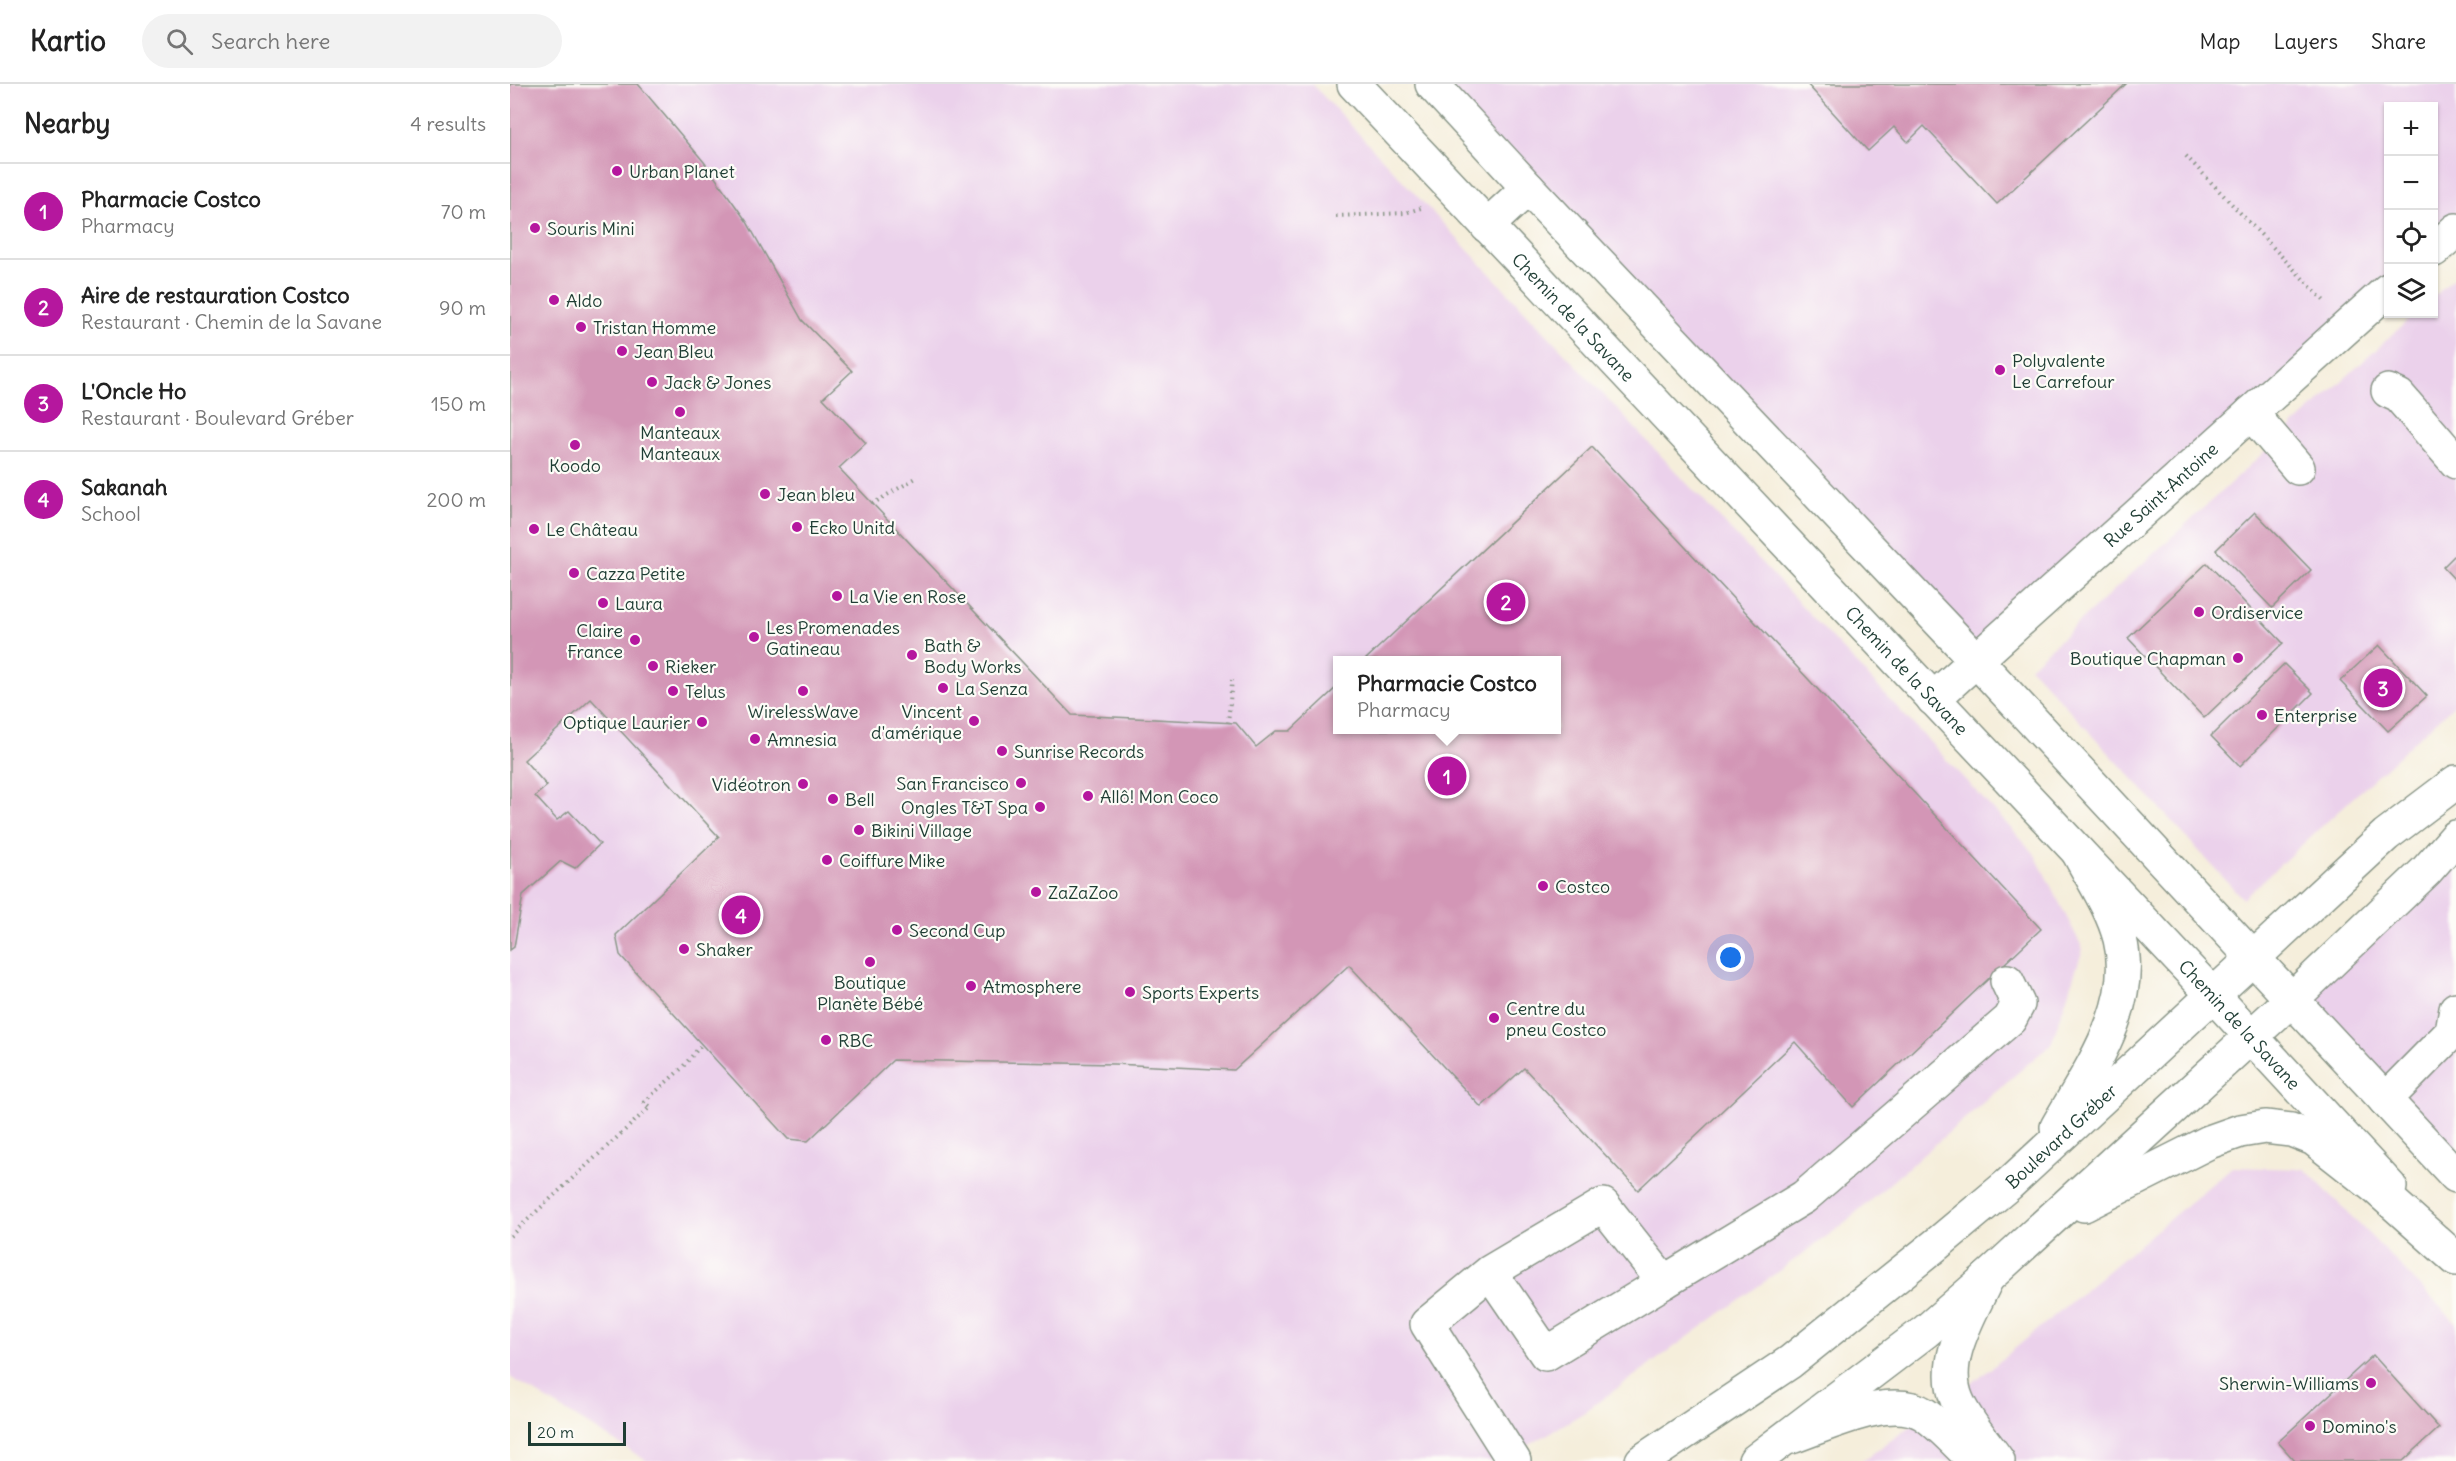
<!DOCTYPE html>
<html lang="en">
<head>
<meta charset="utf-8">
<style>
  body { margin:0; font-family:Delius,sans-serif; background:#f2f2f2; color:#222 }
  .controls { position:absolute; right:18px; top:18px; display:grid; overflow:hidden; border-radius:0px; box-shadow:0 2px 4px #0004 }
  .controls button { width:54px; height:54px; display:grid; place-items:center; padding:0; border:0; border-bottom:2px solid #e0e0e0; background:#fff; color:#222; font:30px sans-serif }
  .scale { position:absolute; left:18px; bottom:15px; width:98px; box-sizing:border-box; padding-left:6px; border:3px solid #1f3d34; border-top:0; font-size:16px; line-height:21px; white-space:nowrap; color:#1f3d34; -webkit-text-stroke:4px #fdfcf7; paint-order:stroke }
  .you { position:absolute; left:1221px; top:874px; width:21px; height:21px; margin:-15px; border:4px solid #fff; border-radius:50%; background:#1a73e8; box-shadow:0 0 0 9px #1a73e833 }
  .badge { display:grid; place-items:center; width:39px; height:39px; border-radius:50%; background:#b5179e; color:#fff; font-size:20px; font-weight:700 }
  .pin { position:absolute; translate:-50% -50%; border:3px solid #fff; box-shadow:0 2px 6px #0006 }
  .popup { position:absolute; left:823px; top:572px; width:228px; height:78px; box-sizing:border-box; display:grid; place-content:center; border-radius:0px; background:#fff; filter:drop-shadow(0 2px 4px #0005); font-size:20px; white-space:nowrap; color:#767676 }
  .popup b { font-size:22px; color:#222 }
  .popup::after { content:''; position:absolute; left:50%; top:100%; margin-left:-12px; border:12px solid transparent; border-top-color:#fff }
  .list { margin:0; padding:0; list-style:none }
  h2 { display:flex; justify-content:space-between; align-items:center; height:78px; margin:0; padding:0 24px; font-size:26px }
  h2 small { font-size:20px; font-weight:400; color:#767676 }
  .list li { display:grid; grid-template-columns:39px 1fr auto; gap:18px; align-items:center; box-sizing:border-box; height:96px; padding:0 24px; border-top:2px solid #e0e0e0 }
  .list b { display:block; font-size:22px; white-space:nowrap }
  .list p { margin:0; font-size:20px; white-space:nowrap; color:#767676 }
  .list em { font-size:20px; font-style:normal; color:#767676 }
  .icon { flex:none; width:33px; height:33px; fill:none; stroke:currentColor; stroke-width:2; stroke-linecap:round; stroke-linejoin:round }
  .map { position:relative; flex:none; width:1946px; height:1377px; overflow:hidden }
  header { display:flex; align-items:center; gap:36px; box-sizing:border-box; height:84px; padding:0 30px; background:#fff; border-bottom:2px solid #e0e0e0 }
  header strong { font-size:28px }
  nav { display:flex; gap:33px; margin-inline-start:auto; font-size:21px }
  .search { width:420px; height:54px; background:#f2f2f2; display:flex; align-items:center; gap:15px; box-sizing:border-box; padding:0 21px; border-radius:33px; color:#767676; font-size:22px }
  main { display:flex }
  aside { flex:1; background:#fff }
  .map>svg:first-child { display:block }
  .built { fill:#ebd1eb; fill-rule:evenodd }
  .building { fill:#d396b6 }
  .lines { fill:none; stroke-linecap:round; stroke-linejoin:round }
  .minor-casing { stroke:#8a9688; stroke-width:36 }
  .major-casing { stroke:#8a9688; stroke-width:36 }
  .path { stroke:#8a9688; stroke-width:4; stroke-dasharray:1.5 4.5; stroke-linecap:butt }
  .minor { stroke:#fff; stroke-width:33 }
  .major { stroke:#fff; stroke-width:33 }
  .poi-dot { fill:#b5179e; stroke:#fdfcf7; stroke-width:2 }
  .labels { text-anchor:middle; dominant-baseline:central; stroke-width:4.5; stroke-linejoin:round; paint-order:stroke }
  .poi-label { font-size:18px; fill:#1f3d34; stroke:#fdfcf7; text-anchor:start }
  .street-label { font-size:18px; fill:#1f3d34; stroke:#fdfcf7 }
</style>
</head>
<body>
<header>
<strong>Kartio</strong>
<div class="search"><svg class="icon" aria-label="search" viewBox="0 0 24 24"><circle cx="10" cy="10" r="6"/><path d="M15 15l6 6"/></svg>Search here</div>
<nav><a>Map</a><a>Layers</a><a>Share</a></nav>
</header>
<main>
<aside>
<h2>Nearby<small>4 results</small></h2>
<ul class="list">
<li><span class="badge">1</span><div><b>Pharmacie Costco</b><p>Pharmacy</p></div><em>70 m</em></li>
<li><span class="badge">2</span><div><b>Aire de restauration Costco</b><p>Restaurant · Chemin de la Savane</p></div><em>90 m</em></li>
<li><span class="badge">3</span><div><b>L'Oncle Ho</b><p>Restaurant · Boulevard Gréber</p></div><em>150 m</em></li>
<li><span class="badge">4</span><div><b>Sakanah</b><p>School</p></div><em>200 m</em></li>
</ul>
</aside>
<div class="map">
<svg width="1946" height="1377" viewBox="0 0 1946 1377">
  <rect width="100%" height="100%" fill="#fdfcf7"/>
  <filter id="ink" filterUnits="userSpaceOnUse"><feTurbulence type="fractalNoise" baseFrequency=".0167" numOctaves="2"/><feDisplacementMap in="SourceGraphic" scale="12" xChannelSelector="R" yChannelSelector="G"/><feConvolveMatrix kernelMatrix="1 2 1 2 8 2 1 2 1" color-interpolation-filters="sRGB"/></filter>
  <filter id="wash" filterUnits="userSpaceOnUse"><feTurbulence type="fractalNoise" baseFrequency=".008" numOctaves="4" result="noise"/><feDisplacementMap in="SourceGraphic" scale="24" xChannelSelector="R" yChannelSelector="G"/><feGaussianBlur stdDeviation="1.35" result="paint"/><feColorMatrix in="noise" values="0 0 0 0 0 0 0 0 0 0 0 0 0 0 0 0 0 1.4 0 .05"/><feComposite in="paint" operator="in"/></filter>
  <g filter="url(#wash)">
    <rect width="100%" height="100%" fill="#f5eedb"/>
    <g class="built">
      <path d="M0,0h802l722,769 49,96 -32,95 -214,185 -254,184 -80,48h-856l-137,-84zM828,576h218v70h-218z"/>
      <polygon points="921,0 1946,0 1946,146 1924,166 1924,22 1878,22 1878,206 1465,575"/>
      <polygon points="1946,192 1946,619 1733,815 1520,583 1905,230 1924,230 1924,212"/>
      <polygon points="1946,753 1946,1092 1781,916"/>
      <polygon points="1722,1083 1795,1085 1946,1239 1946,1377 1352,1377 1478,1287"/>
    </g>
    <g id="blocks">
      <g class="building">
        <polygon points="0,0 128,0 194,78 237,138 292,236 342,287 313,314 356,359 329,384 562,631 726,639 746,663 766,647 780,647 828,602 828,646 1046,646 1047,576 855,576 1082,363 1531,845 1343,1023 1285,958 1128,1106 1014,984 971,1023 839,881 724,986 604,980 383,976 298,1057 278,1055 110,871 106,851 209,753 81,615 14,676 37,702 25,712 47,736 59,727 90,760 65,784 51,777 13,811 4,863 0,866"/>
        <polygon points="1297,0 1616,0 1487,120 1414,42 1398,58 1384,43 1358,67"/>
        <polygon points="1745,428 1801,486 1762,524 1706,466"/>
        <polygon points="1946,470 1946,497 1933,483"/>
        <polygon points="1697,479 1773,559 1694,634 1618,554"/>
        <polygon points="1869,561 1917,612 1878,647 1830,597"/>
        <polygon points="1774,580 1803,609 1730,682 1701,652"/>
        <polygon points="1863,1271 1929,1344 1893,1377 1785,1377 1768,1358"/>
      </g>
    </g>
  </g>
  <g filter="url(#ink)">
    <use href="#blocks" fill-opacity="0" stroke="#8a9688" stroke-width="1.5"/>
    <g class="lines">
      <g class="minor-casing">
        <g id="minor">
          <path id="s1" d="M844,0l860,912 176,191"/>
          <polyline points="922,0 1018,104 1465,575 1946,1092"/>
          <polyline points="977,142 1018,104"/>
          <polyline points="1924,166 1946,146"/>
          <polyline points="1878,307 1889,312 1946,378"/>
          <polyline points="1741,329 1788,384"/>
          <path id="s2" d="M1423,615l455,-409"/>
          <polyline points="1875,1016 1942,948 1946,925"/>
          <polyline points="980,1188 1036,1270 1154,1198 1093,1121 980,1188 917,1240 1004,1377"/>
          <path d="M1477,1194c-16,36 -47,82 -30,122 9,22 28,42 41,61"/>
          <polyline points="1154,1198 1294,1113 1500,935 1508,920 1497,897"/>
          <path d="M1281,1353c36,-12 99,-44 133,-23 18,12 35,32 51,47"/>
        </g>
      </g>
      <g class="major-casing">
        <g id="major">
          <path d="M1547,1043c31,-55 80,-121 63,-188 -8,-31 -28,-60 -42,-87"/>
          <polyline points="1574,1121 1699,1058 1730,1047 1755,1043 1781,1046 1804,1055 1865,1103 1946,1175"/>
          <path id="s3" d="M1132,1377l148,-99 147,-118 72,-60 377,-349 70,-53"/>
          <polyline points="1245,1377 1416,1247 1477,1194 1781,916 1916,787 1946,753"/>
        </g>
      </g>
      <g class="path">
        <polyline points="1676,72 1816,219"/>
        <polyline points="826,132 895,129 914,123"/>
        <polyline points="362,420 406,394"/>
        <polyline points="718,639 722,596"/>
        <polyline points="0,1152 140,1023 134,1018 171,985 192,960"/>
      </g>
      <use href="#minor" class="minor"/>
      <use href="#major" class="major"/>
    </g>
  </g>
  <g class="poi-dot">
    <circle cx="107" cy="87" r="6"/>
    <circle cx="25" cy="144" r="6"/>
    <circle cx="44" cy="216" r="6"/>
    <circle cx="71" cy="243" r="6"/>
    <circle cx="112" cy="267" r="6"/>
    <circle cx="1490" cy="286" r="6"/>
    <circle cx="142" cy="298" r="6"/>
    <circle cx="170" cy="328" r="6"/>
    <circle cx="65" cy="361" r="6"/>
    <circle cx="255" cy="410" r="6"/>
    <circle cx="287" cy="443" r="6"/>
    <circle cx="24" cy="445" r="6"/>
    <circle cx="64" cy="489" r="6"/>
    <circle cx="327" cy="512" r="6"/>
    <circle cx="93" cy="519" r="6"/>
    <circle cx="1689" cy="528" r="6"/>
    <circle cx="244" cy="553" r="6"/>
    <circle cx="125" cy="556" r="6"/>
    <circle cx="402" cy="571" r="6"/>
    <circle cx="1728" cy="574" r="6"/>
    <circle cx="143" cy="582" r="6"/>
    <circle cx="433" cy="604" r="6"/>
    <circle cx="163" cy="607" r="6"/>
    <circle cx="293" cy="607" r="6"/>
    <circle cx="1752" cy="631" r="6"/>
    <circle cx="464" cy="637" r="6"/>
    <circle cx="192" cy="638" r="6"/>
    <circle cx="245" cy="655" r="6"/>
    <circle cx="492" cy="667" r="6"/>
    <circle cx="511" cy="699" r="6"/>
    <circle cx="293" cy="700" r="6"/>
    <circle cx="578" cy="712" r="6"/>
    <circle cx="323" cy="715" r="6"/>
    <circle cx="530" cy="723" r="6"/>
    <circle cx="349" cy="746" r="6"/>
    <circle cx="317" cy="776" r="6"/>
    <circle cx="1033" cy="802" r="6"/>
    <circle cx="526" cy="808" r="6"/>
    <circle cx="387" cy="846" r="6"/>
    <circle cx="174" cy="865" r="6"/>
    <circle cx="360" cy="878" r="6"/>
    <circle cx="461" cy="902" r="6"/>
    <circle cx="620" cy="908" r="6"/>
    <circle cx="984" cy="934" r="6"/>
    <circle cx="316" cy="956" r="6"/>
    <circle cx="1861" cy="1299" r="6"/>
    <circle cx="1800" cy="1342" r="6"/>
  </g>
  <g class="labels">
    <g class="poi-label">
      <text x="119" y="87">Urban Planet</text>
      <text x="37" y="144">Souris Mini</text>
      <text x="56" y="216">Aldo</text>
      <text x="83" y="243">Tristan Homme</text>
      <text x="124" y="267">Jean Bleu</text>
      <text x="1502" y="276">Polyvalente<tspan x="1502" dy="21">Le Carrefour</tspan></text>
      <text x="154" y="298">Jack &amp; Jones</text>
      <text x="170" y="348" text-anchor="middle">Manteaux<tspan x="170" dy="21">Manteaux</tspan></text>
      <text x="65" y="381" text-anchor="middle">Koodo</text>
      <text x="267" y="410">Jean bleu</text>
      <text x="299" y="443">Ecko Unitd</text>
      <text x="36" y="445">Le Château</text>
      <text x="76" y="489">Cazza Petite</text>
      <text x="339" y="512">La Vie en Rose</text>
      <text x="105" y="519">Laura</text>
      <text x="1701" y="528">Ordiservice</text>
      <text x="256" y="543">Les Promenades<tspan x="256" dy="21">Gatineau</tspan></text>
      <text x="113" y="546" text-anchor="end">Claire<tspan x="113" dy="21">France</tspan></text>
      <text x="414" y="561">Bath &amp;<tspan x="414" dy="21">Body Works</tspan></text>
      <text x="1716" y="574" text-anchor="end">Boutique Chapman</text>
      <text x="155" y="582">Rieker</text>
      <text x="445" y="604">La Senza</text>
      <text x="175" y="607">Telus</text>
      <text x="293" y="627" text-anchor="middle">WirelessWave</text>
      <text x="452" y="627" text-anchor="end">Vincent<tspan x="452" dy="21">d'amérique</tspan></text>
      <text x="1764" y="631">Enterprise</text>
      <text x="180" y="638" text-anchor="end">Optique Laurier</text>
      <text x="257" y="655">Amnesia</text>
      <text x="504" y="667">Sunrise Records</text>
      <text x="499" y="699" text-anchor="end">San Francisco</text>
      <text x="281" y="700" text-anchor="end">Vidéotron</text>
      <text x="590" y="712">Allô! Mon Coco</text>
      <text x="335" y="715">Bell</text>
      <text x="518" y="723" text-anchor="end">Ongles T&amp;T Spa</text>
      <text x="361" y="746">Bikini Village</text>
      <text x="329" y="776">Coiffure Mike</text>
      <text x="1045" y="802">Costco</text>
      <text x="538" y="808">ZaZaZoo</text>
      <text x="399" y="846">Second Cup</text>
      <text x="186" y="865">Shaker</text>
      <text x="360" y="898" text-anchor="middle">Boutique<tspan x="360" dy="21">Planète Bébé</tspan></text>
      <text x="473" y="902">Atmosphere</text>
      <text x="632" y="908">Sports Experts</text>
      <text x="996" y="924">Centre du<tspan x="996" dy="21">pneu Costco</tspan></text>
      <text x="328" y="956">RBC</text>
      <text x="1849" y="1299" text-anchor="end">Sherwin-Williams</text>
      <text x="1812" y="1342">Domino's</text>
    </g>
    <g class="street-label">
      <text stroke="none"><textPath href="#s1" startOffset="320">Chemin de la Savane</textPath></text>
      <text stroke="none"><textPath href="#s2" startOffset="306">Rue Saint-Antoine</textPath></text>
      <text stroke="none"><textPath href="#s1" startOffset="806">Chemin de la Savane</textPath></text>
      <text stroke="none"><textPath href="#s1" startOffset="1292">Chemin de la Savane</textPath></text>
      <text stroke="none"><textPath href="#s3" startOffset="531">Boulevard Gréber</textPath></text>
    </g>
  </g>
</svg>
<div class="controls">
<button>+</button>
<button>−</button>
<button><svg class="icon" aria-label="locate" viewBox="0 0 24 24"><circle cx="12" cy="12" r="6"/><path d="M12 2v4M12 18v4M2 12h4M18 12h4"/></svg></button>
<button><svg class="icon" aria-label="layers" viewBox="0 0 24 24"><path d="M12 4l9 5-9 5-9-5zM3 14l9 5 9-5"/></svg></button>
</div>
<div class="scale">20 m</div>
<div class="you"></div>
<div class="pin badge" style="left:937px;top:692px">1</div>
<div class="popup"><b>Pharmacie Costco</b>Pharmacy</div>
<div class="pin badge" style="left:996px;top:518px">2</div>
<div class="pin badge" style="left:1873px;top:604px">3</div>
<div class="pin badge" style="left:231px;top:831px">4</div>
</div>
</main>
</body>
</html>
